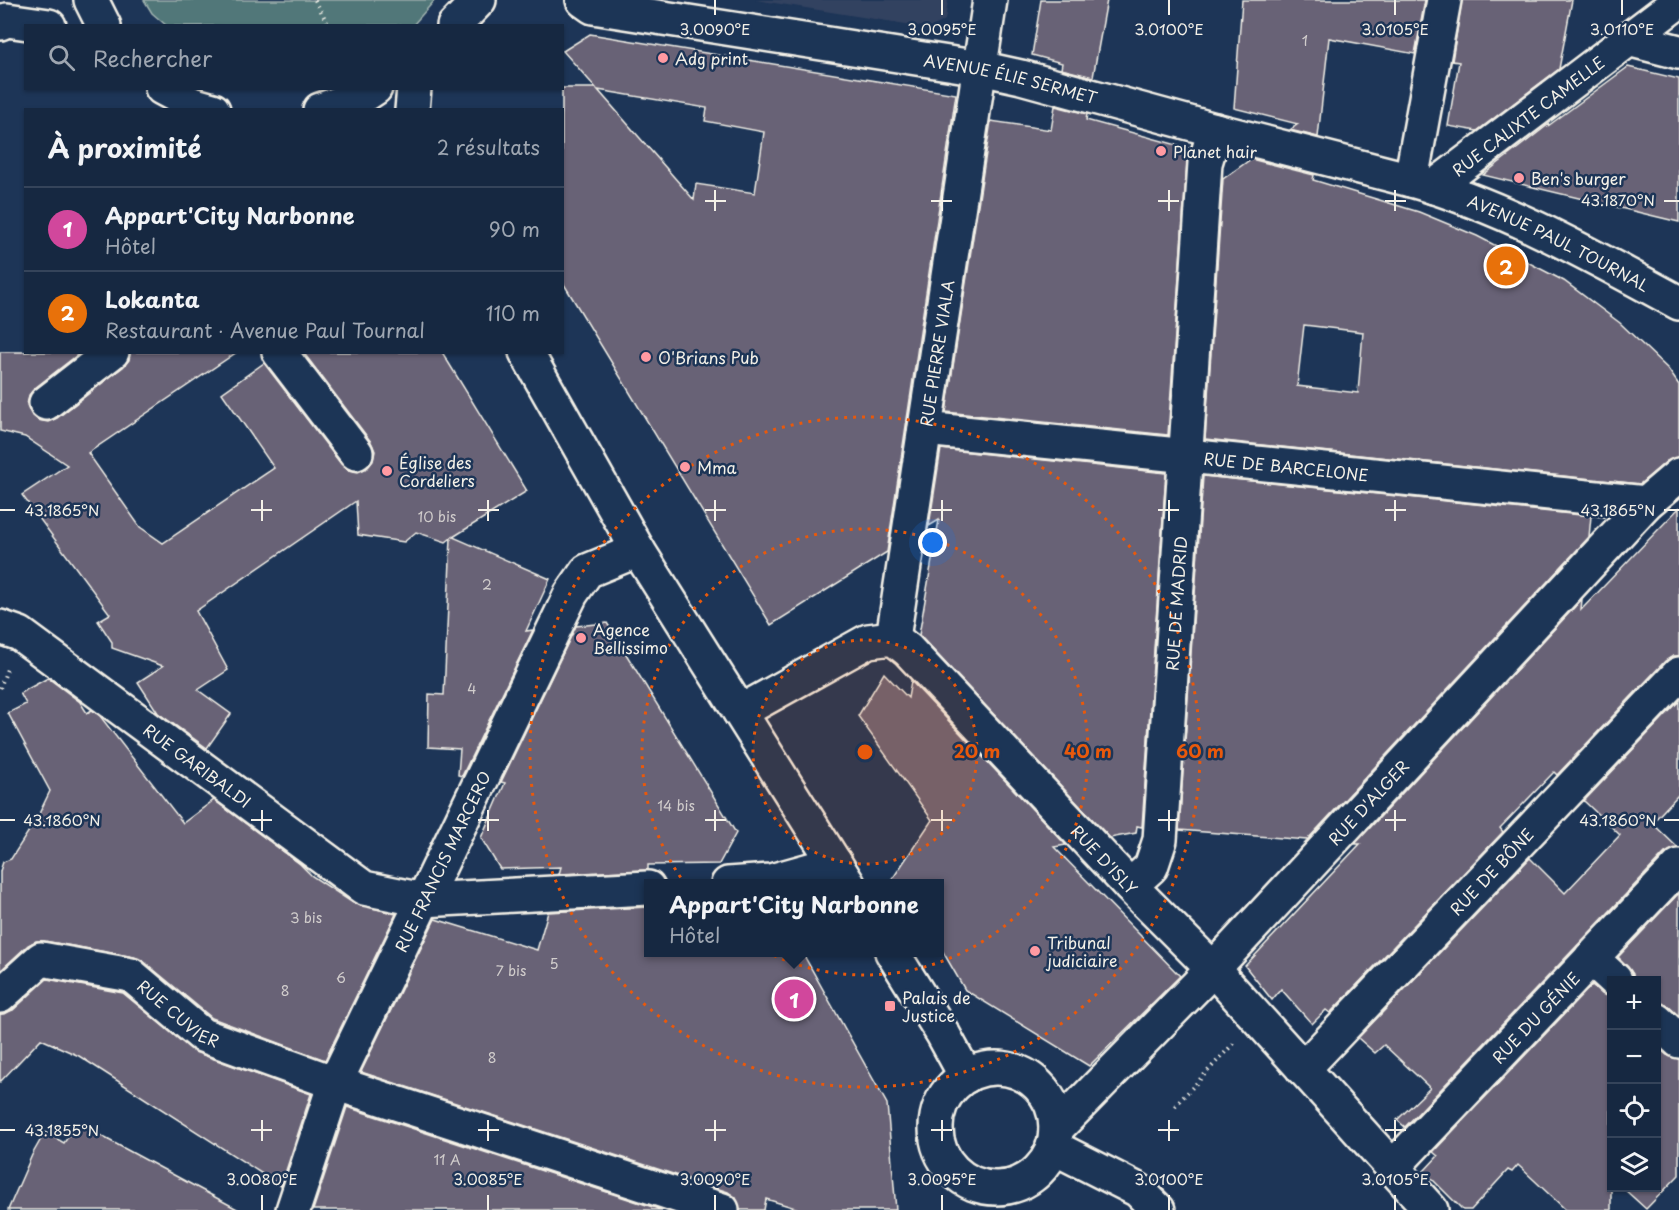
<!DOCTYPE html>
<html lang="fr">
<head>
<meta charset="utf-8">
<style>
  body { margin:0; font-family:"Playpen Sans",sans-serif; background:#1f3048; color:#f1f3f6 }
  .controls { position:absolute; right:18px; bottom:18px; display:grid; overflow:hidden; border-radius:0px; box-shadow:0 2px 4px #0004 }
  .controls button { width:54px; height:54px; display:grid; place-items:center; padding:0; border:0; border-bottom:2px solid #35445a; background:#162841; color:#f1f3f6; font:30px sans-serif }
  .you { position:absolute; left:933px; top:543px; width:21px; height:21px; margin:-15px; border:4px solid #fff; border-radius:50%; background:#1a73e8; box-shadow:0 0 0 9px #1a73e833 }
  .badge { display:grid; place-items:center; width:39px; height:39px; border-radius:50%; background:#d6ab8b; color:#fff; font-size:20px; font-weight:700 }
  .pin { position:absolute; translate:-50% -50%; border:3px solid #fff; box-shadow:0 2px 6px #0006 }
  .popup { position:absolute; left:644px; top:879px; width:300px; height:78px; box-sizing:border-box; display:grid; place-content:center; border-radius:0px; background:#162841; filter:drop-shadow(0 2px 4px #0005); font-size:20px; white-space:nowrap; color:#9ea6b1 }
  .popup b { font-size:22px; color:#f1f3f6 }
  .popup::after { content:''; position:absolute; left:50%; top:100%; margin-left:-12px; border:12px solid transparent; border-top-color:#162841 }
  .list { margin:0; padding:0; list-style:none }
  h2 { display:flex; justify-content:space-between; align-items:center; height:78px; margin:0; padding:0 24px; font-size:26px }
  h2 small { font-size:20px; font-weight:400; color:#9ea6b1 }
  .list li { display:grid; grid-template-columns:39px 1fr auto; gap:18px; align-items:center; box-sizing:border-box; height:84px; padding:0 24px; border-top:2px solid #35445a }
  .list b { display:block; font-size:22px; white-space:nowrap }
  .list p { margin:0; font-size:20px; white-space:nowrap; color:#9ea6b1 }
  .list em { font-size:20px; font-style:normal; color:#9ea6b1 }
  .icon { flex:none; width:33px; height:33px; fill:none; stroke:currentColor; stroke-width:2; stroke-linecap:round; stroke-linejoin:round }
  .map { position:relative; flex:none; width:1679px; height:1210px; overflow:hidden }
  .search { position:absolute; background:#162841; box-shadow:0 2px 4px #0004; left:24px; top:24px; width:540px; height:66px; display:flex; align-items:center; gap:15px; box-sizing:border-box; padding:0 21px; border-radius:0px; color:#9ea6b1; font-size:22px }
  .panel { position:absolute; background:#162841; box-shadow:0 2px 4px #0004; left:24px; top:108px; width:540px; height:246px; border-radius:0px }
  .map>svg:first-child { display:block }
  .built { fill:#334260 }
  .green { fill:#517779; stroke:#a2b4b0; stroke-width:1.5 }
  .building { fill:#676276; stroke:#f4f1e8; stroke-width:1.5; fill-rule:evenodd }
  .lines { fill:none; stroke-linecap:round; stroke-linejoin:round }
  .minor-casing { stroke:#f4f1e8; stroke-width:38 }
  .tertiary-casing { stroke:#f4f1e8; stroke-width:38 }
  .secondary-casing { stroke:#f4f1e8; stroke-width:38 }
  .path { stroke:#f4f1e8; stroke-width:4; stroke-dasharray:1.5 4.5; stroke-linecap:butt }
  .minor { stroke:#1d3557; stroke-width:33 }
  .tertiary { stroke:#1d3557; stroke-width:33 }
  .secondary { stroke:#1d3557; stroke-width:33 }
  .ticks { fill:none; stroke:#f4f1e8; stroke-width:2 }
  .ring { fill:none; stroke:#e8590c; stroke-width:3; stroke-dasharray:3 6 }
  .poi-dot { fill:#ff9aa2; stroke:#1d3557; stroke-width:2 }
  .labels { text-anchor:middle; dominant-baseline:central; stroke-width:5; stroke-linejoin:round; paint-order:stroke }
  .number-label { font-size:14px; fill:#d1cdcc }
  .poi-label { font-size:16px; fill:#f4f1e8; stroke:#1d3557; text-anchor:start }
  .street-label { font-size:16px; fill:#f4f1e8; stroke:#1d3557 }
  .ticks-label { font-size:15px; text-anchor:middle; fill:#f4f1e8; stroke:#1d3557; stroke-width:5; stroke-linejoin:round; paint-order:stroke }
  .centre { fill:#e8590c; stroke:#1d3557; stroke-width:3 }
  .ring-label { font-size:18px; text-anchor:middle; font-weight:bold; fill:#e8590c; stroke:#1d3557; stroke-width:5; stroke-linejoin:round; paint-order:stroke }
</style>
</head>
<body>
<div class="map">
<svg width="1679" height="1210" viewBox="0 0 1679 1210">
  <rect width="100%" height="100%" fill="#1d3557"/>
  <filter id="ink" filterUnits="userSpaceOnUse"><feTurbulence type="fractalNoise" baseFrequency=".0167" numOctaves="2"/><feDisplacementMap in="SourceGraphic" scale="12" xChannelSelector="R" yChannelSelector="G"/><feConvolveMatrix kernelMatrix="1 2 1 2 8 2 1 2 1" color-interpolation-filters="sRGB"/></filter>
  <g filter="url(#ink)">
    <polygon class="built" points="756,0 948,0 945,20 931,28"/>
    <polygon class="green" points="144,0 435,0 413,25 167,26 152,13"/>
    <g class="building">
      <polygon points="1041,0 1107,0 1093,77 1061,69 1062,63 1032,55"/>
      <polygon points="1242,0 1425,0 1415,54 1329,38 1318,137 1290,130 1298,124 1234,108"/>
      <polygon points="1462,0 1572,0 1559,69 1477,131 1448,126 1459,62 1452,61"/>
      <path d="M590,34l366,60 -69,458 -116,73 -209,-344v-193h34l-33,-37zM598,90l109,18 -2,13 59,11 -9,61 -59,-9 -2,16z"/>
      <polygon points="1628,67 1679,79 1679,222 1483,175 1549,124 1548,126"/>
      <polygon points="1055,106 1087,114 1086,120 1188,148 1168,435 946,412 991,121 1051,130"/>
      <path d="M1251,159l63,16 -1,5 106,32 58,24 87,45 56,42 48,46 11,16v72l-12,4 -27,23 -435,-45 18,-260zM1304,325l59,7 -5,61 -61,-7z"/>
      <polygon points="0,352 81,352 35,388 29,395 27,405 31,414 38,420 48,422 57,418 123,367 129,360 130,352 237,352 88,453 140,527 163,543 274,468 222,393 264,363 341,464 348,470 358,472 367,468 373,461 375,451 371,442 303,352 442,352 527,491 453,537 550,579 526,631 533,630 462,776 458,775 460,749 428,747 429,694 444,695 451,538 446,542 416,532 404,542 358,535 356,501 196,611 228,670 198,690 231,714 207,748 158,713 138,682 163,666 112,648 112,642 98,621 110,614 22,495 67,465 25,437 0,431"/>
      <polygon points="941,449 1166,473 1142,827 1137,826 1136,833 1110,838 919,635 939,520 929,526"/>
      <polygon points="1203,476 1591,516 1589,537 1307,840 1179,830"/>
      <polygon points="1679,508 1679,656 1673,656 1665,661 1557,775 1554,772 1500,828 1503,832 1330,1013 1326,1010 1312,1024 1281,989 1272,1000 1245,966 1360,844 1355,844 1582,599 1581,610"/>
      <polygon points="607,623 736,833 719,864 648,865 648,870 559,874 561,867 500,869 481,838 505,783 501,782 576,626"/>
      <polygon points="884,673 908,698 911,681 1066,845 1054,847 1180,976 1089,1066 965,990 939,945 939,884 889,884 932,820 858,716"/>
      <polygon points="48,678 80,702 87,713 92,710 100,716 183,823 214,800 300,864 312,876 353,903 396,914 325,1060 212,1018 143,961 134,957 44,941 36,941 28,945 0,971 0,871 3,862 11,859 36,820 50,791 8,713 26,704 20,693"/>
      <polygon points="1679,701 1679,794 1652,823 1678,848 1665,853 1405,1127 1397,1120 1430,1088 1384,1045 1375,1053 1358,1038 1530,858 1565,893 1620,835 1584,801"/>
      <polygon points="1679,893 1679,1016 1668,1006 1656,1002 1656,981 1633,981 1633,974 1628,967 1618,957"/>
      <polygon points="648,907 648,952 802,952 887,1104 896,1210 802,1210 766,1199 764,1210 740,1210 736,1198 728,1192 361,1072 435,919 537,950 548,912"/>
      <polygon points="47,979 123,993 195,1052 311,1094 281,1186 79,1056 41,1039 0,1082 0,1014 13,1010"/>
      <polygon points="1592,985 1602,994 1611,998 1611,1210 1566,1210 1518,1165 1512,1172 1508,1170 1471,1210 1463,1210 1424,1171 1438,1156 1433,1152"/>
      <polygon points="1656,1046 1667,1055 1679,1059 1679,1175 1646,1209 1623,1188 1656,1188"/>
      <polygon points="347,1107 662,1210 313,1210"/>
      <polygon points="77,1123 239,1210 8,1210 32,1155 45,1132 64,1143"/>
    </g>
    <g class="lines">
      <g class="minor-casing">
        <g id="minor">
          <polyline points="0,23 7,20 49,26"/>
          <polyline points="1628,39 1679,52"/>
          <polyline points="1411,180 1444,0"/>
          <path id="s1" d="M1434,187l245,-186"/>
          <polyline points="279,352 356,453"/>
          <polyline points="46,403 112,352"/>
          <path id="s2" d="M925,429l721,74"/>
          <path id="s3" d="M0,627l20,7 344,254 59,12 225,-12"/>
          <path id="s4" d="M893,638l97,-638"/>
          <path id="s5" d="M740,712l128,-71 25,-3 15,12 222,236 83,83 218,241"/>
          <polyline points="728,884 771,881 835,863"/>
          <path id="s6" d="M1130,886l21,-19 9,-27 45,-677 10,-33"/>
          <polyline points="1591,958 1615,980"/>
          <path id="s7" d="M0,996l41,-37 90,16 71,60 133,48 387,127"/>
          <polyline points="1656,1020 1679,1041"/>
          <path id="s8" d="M1303,1069l376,-395"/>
          <path id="s9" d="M1392,1168l287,-302"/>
          <path id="s10" d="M293,1210l42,-127 236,-489 16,-23 51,-21"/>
        </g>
      </g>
      <g class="tertiary-casing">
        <g id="tertiary">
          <path id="s11" d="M1056,1129l157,-160 433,-466 33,-28"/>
        </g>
      </g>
      <g class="secondary-casing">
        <g id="secondary">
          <polyline points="91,0 104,26"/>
          <path id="s12" d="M583,0l10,7 387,61 41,9 194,53 196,50c95,27 181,76 268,123"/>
          <polyline points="454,26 479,0"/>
          <polyline points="162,88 192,104 213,110"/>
          <polyline points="320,110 366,94 375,88"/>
          <polyline points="412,110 414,88"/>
          <polyline points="526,352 638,550 848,884"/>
          <polyline points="892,952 943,1034 966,1076"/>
          <circle cx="996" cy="1128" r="60"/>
          <polyline points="1053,1147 1138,1190 1158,1210"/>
        </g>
      </g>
      <g class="path">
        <polyline points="315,0 329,26"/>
        <polyline points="0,688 7,669"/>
        <polyline points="1175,1106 1234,1043"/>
      </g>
      <use href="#minor" class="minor"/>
      <use href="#tertiary" class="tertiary"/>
      <use href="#secondary" class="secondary"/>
    </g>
  </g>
  <path class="ticks" d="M715,0v15M942,0v15M1169,0v15M1395,0v15M1622,0v15M715,190v21M942,190v21M1169,190v21M1395,190v21M705,201h21M931,201h21M1158,201h21M1385,201h21M1664,201h15M262,500v21M488,500v21M715,500v21M942,500v21M1169,500v21M1395,500v21M0,510h15M251,510h21M478,510h21M705,510h21M931,510h21M1158,510h21M1385,510h21M1664,510h15M262,810v21M488,810v21M715,810v21M942,810v21M1169,810v21M1395,810v21M0,820h15M251,820h21M478,820h21M705,820h21M931,820h21M1158,820h21M1385,820h21M1664,820h15M262,1120v21M488,1120v21M715,1120v21M942,1120v21M1169,1120v21M1395,1120v21M0,1130h15M251,1130h21M478,1130h21M705,1130h21M931,1130h21M1158,1130h21M1385,1130h21M262,1195v15M488,1195v15M715,1195v15M942,1195v15M1169,1195v15M1395,1195v15"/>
  <circle cx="865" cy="752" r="112" fill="#e8590c" fill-opacity=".12"/>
  <g class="ring">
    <circle cx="865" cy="752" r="112"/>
    <circle cx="865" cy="752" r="223"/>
    <circle cx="865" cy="752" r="335"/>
  </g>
  <g class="poi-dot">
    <circle cx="663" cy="58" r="6"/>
    <circle cx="1161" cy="151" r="6"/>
    <circle cx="1519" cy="178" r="6"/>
    <circle cx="646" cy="357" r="6"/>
    <circle cx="685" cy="467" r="6"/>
    <circle cx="387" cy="471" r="6"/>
    <circle cx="581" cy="638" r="6"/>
    <circle cx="1035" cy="951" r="6"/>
    <rect x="884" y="1000" width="12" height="12" rx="3"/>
  </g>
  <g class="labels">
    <g class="number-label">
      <text x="1305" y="40">1</text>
      <text x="437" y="516">10 bis</text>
      <text x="487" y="584">2</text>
      <text x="472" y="688">4</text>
      <text x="676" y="805">14 bis</text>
      <text x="306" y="917">3 bis</text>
      <text x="554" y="963">5</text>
      <text x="511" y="970">7 bis</text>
      <text x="341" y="977">6</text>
      <text x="285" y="990">8</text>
      <text x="492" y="1057">8</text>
      <text x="447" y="1159">11 A</text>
    </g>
    <g class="poi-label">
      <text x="675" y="58">Adg print</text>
      <text x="1173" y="151">Planet hair</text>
      <text x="1531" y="178">Ben's burger</text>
      <text x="658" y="357">O'Brians Pub</text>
      <text x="399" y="462">Église des<tspan x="399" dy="18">Cordeliers</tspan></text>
      <text x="697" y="467">Mma</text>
      <text x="593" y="629">Agence<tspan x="593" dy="18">Bellissimo</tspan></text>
      <text x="1047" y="942">Tribunal<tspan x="1047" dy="18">judiciaire</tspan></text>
      <text x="902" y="997">Palais de<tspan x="902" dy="18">Justice</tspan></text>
    </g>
    <g class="street-label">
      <text stroke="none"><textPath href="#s12" startOffset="436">AVENUE ÉLIE SERMET</textPath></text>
      <text stroke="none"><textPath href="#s1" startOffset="118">RUE CALIXTE CAMELLE</textPath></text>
      <text stroke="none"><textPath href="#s12" startOffset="1010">AVENUE PAUL TOURNAL</textPath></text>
      <text stroke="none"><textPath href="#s4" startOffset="288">RUE PIERRE VIALA</textPath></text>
      <text stroke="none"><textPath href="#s2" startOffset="363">RUE DE BARCELONE</textPath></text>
      <text stroke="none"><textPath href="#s6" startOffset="294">RUE DE MADRID</textPath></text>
      <text stroke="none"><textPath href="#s3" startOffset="242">RUE GARIBALDI</textPath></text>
      <text stroke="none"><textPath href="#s11" startOffset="452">RUE D'ALGER</textPath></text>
      <text stroke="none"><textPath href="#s5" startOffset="478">RUE D'ISLY</textPath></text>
      <text stroke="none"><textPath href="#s10" startOffset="380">RUE FRANCIS MARCERO</textPath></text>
      <text stroke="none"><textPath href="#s8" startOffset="273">RUE DE BÔNE</textPath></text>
      <text stroke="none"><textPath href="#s7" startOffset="208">RUE CUVIER</textPath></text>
      <text stroke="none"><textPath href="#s9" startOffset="208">RUE DU GÉNIE</textPath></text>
    </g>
  </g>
  <g class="ticks-label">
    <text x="715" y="35">3.0090°E</text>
    <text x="942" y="35">3.0095°E</text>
    <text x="1169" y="35">3.0100°E</text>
    <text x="1395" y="35">3.0105°E</text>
    <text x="1622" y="35">3.0110°E</text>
    <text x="1618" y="206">43.1870°N</text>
    <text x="62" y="516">43.1865°N</text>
    <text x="1618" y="516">43.1865°N</text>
    <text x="62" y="826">43.1860°N</text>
    <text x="1618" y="826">43.1860°N</text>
    <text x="62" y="1136">43.1855°N</text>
    <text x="262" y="1185">3.0080°E</text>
    <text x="488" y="1185">3.0085°E</text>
    <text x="715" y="1185">3.0090°E</text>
    <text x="942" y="1185">3.0095°E</text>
    <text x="1169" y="1185">3.0100°E</text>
    <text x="1395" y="1185">3.0105°E</text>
  </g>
  <circle cx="865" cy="752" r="9" class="centre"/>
  <g class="ring-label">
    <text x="977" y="758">20 m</text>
    <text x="1088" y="758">40 m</text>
    <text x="1200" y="758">60 m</text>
  </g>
</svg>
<div class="controls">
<button>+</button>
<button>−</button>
<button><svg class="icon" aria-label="locate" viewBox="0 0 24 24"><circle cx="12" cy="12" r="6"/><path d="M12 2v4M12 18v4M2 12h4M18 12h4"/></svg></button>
<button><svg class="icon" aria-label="layers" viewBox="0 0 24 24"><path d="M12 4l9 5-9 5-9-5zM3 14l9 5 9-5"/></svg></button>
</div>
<div class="you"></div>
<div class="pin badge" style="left:794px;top:999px;background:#d1479c">1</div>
<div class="popup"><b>Appart'City Narbonne</b>Hôtel</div>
<div class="pin badge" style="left:1506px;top:266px;background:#e8710a">2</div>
<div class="search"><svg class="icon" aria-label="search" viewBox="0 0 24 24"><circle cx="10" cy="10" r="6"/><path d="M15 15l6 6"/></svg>Rechercher</div>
<section class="panel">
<h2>À proximité<small>2 résultats</small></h2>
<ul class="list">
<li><span class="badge" style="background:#d1479c">1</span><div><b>Appart'City Narbonne</b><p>Hôtel</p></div><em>90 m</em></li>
<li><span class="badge" style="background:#e8710a">2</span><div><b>Lokanta</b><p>Restaurant · Avenue Paul Tournal</p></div><em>110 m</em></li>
</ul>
</section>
</div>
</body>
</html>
